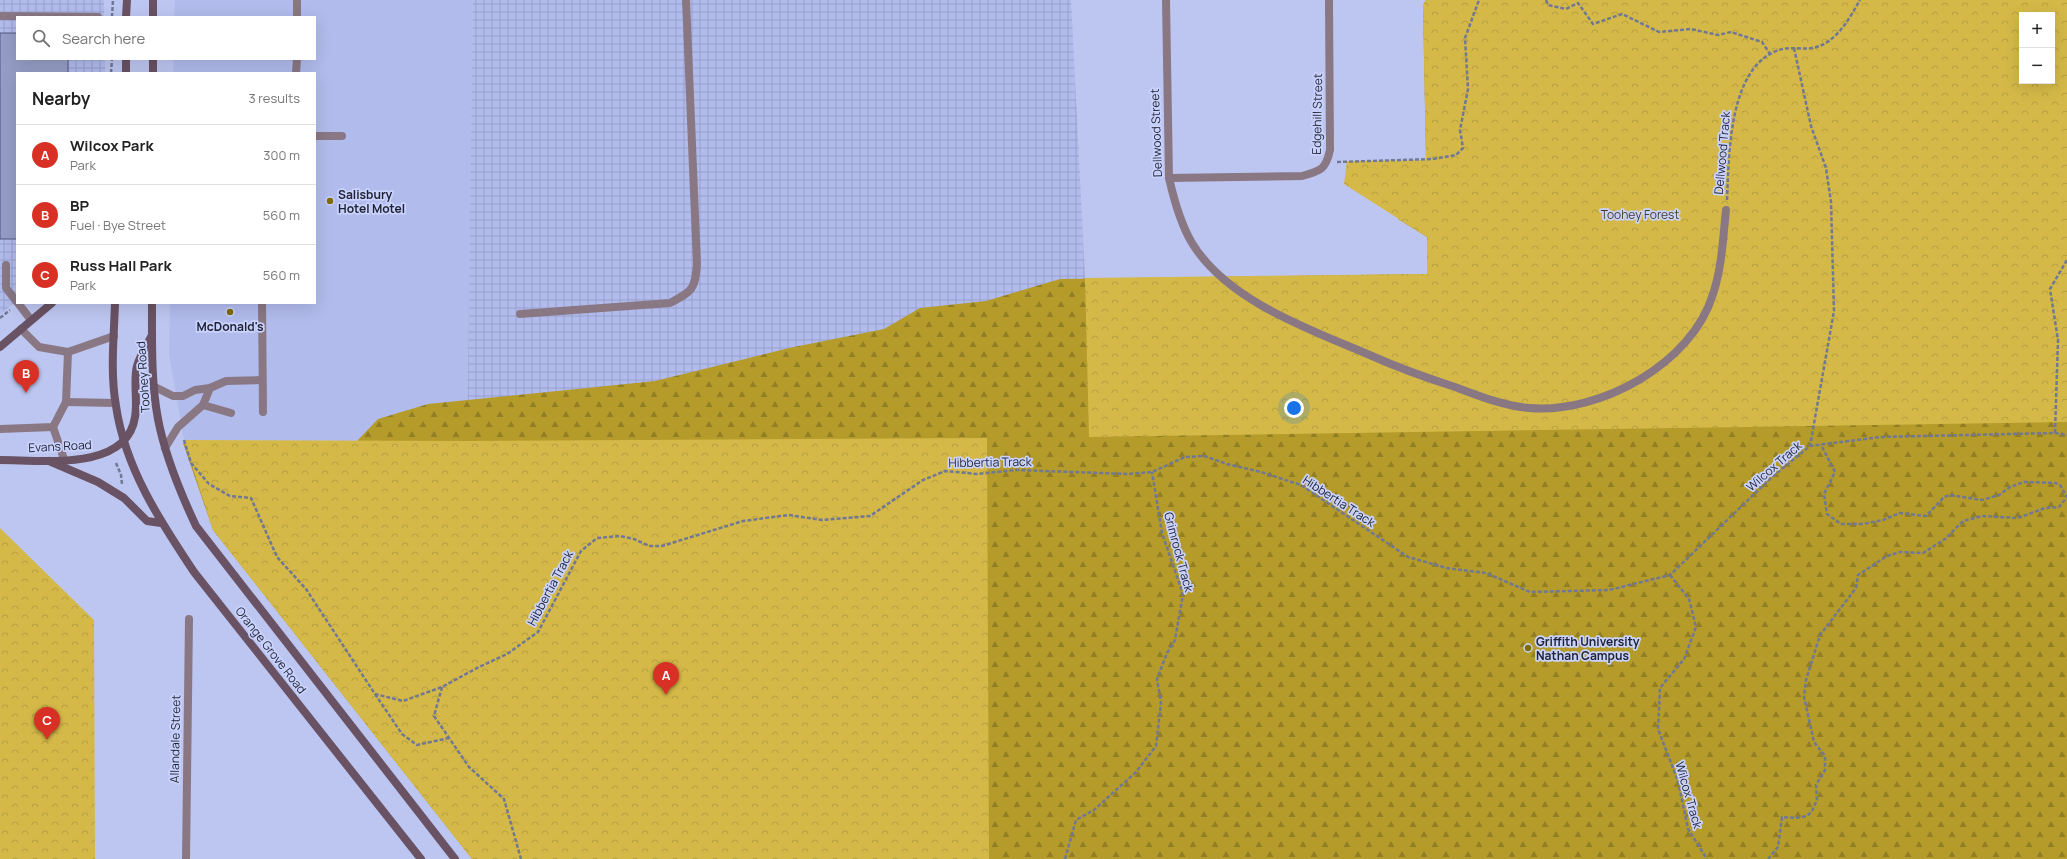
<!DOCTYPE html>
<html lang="en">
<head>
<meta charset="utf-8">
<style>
  body { margin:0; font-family:Manrope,sans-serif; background:#f6f6f6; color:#222 }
  .controls { position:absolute; right:12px; top:12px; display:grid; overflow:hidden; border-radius:0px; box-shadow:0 4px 16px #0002 }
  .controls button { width:36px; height:36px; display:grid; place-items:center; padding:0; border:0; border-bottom:1px solid #e0e0e0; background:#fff; color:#222; font:20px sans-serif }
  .you { position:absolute; left:1294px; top:408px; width:14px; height:14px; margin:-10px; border:3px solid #fff; border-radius:50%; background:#1a73e8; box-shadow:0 0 0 6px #1a73e833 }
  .badge { display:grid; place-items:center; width:26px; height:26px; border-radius:50%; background:#d93025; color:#fff; font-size:13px; font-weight:700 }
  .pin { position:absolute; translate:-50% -33px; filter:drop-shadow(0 1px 2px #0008) }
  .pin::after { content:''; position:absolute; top:21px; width:14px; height:12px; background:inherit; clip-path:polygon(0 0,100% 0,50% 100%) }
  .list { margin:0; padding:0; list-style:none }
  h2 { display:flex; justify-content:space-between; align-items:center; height:52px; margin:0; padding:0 16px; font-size:17px }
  h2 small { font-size:13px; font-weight:400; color:#767676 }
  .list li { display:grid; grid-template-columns:26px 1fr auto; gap:12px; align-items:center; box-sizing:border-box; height:60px; padding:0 16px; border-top:1px solid #e0e0e0 }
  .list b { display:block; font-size:15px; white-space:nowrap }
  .list p { margin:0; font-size:13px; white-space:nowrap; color:#767676 }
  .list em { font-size:13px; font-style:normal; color:#767676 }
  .icon { flex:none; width:22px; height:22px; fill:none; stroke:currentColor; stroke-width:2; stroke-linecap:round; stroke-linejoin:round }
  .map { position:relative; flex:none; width:2067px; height:859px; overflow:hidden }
  .search { position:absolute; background:#fff; box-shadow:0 4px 16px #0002; left:16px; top:16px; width:300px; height:44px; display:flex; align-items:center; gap:10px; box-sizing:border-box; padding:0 14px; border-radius:0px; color:#767676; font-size:15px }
  .panel { position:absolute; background:#fff; box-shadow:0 4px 16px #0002; left:16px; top:72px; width:300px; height:232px; border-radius:0px }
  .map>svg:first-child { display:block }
  .built { fill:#b1bbec }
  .industrial { fill:url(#industrial-grid) }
  .forest { fill:url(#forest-firs); fill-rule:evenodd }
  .park { fill:url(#park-crowns); fill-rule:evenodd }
  .building { fill:#959dc6; stroke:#52597d }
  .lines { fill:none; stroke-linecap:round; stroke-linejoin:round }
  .path { stroke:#717895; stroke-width:2.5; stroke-dasharray:4 2; stroke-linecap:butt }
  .lane { stroke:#897884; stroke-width:8 }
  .street { stroke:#897884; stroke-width:8 }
  .secondary { stroke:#695263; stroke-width:8 }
  .poi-dot { fill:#7f6b04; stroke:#cad3fe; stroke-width:1.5 }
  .labels { text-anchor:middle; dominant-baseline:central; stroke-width:3.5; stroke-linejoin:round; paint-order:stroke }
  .street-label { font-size:12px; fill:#1f2232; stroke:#cad3fe }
  .poi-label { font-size:12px; font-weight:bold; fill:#1f2232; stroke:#cad3fe; text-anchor:start }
  .park-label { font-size:12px; fill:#433d25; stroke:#cad3fe }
</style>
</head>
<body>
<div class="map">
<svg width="2067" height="859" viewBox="0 0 2067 859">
  <defs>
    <pattern id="industrial-grid" width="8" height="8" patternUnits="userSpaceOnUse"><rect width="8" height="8" fill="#b1bbec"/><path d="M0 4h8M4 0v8" fill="none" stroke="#98a0cb"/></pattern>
    <pattern id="forest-firs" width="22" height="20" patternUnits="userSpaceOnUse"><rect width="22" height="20" fill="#b49b2a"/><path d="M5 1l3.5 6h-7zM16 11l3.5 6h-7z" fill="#927e25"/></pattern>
    <pattern id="park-crowns" width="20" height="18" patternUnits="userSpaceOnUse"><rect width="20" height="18" fill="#d4b948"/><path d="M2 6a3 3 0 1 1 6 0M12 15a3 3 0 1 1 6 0" fill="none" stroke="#b69f3f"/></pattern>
  </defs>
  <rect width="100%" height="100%" fill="#bdc6f0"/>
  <polygon class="built" points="175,0 473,0 467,441 184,440 169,354 170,303 315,303 315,73 173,73 174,59 315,59 315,17 174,17"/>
  <g class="industrial">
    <polygon points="0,0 104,0 104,17 17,17 17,59 105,59 105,73 17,73 17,300 0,315"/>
    <polygon points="473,0 1071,0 1085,278 1089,437 467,441"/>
  </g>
  <path class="forest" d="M1426,0h641v859h-1595l-259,-329 -30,-87 173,-1 22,-23 50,-15 227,-23 134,-33 95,-19 36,-21 66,-7 74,-22 367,-5v-37l-29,-18 28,-59 -3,-155zM2022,15h30v66h-30z"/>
  <g class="park">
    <path d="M1426,0h641v422l-978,15 -4,-159 342,-4v-37l-83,-53 3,-23 79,-1 -3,-155zM2022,15h30v66h-30z"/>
    <polygon points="987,438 989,859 472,859 213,530 184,440 467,441"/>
    <polygon points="0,528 94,620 95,859 0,859"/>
  </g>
  <polygon class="building" points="0,33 17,33 17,59 68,59 68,73 17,73 17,239 0,239"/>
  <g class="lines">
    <g class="path">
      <polyline points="1546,0 1548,5 1566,9 1578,3 1593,24 1622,14 1659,32 1691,29 1718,35 1731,32 1762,42 1770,54"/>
      <polyline points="112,17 113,0"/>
      <polyline points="1794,48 1811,126 1826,168 1831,202 1834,311 1810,446"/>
      <polyline points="111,73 112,59"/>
      <polyline points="1337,162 1433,159 1456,155 1463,148 1460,130 1468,89 1465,38 1479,0"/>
      <path d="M1727,200c2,-44 1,-133 52,-150 11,-4 22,0 33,-2 24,-4 37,-29 48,-48"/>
      <polyline points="0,318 10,310"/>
      <polyline points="2055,433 2058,340 2050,289 2067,260"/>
      <polyline points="184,440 191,463 209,484 230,496 251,498 277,557 306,589 375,694 403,701 442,687 477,668 507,654 538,632 581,551 597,538 620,536 634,539 649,546 662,546 743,521 789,515 822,520 870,516 923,480 945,471 977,474 1016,470 1128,474 1152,472 1185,457 1204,456 1227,464 1261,472 1301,485 1408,557 1447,568 1486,573 1530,592 1609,590 1670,575 1772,477 1810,446 1880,437 2055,433 2067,435"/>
      <polyline points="116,463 121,475 122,484"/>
      <polyline points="1670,575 1689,599 1696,627 1684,659 1660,688 1658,729 1678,781 1688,829 1707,859"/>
      <polyline points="442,687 434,716 469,767 504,799 521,859"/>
      <polyline points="375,694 402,734 417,745 449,738"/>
      <polyline points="1065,859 1076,820 1094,810 1136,772 1156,746 1161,703 1157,679 1167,653 1175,640 1183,594 1162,533 1152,472"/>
      <polyline points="1768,859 1778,847 1782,817 1796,818 1807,816 1812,811 1817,800 1816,785 1825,770 1825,756 1814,742 1804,697 1806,680 1820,635 1856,588 1858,575 1887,556 1900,552 1923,553 1945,539 1963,521 1982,516 2018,518 2045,508 2059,507 2067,497 2060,485 2056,483 2024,482 2010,487 1999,495 1982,500 1950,495 1944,497 1926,516 1900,513 1883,520 1863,524 1841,524 1827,514 1824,494 1835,472 1821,445"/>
    </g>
    <g class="lane">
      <polyline points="0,16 98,17"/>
      <polyline points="297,17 297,0"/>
      <polyline points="296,73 297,59"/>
      <polyline points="315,136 342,136"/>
      <polyline points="6,265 6,288 17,302"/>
      <polyline points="18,303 31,320"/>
      <polyline points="262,303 263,412"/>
      <path d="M520,314l150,-11c23,-12 25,-14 27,-39l-11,-264"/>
      <polyline points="21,329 39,347 68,352 114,336"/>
      <polyline points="155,387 173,396 183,396 195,390 210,388 226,381 262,380"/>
      <polyline points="66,402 115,403"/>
      <polyline points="203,405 231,413"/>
      <polyline points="53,427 64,459"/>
      <polyline points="0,429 53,427 66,402 68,352"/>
      <polyline points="165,448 178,427 203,405 210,388"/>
    </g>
    <g class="street">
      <path d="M1166,0l3,178c5,22 11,45 23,65 36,59 120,87 180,113 27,12 55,22 83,31 24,9 49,19 74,21 71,6 163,-44 184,-114 9,-27 10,-56 13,-84"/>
      <path d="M1169,178l133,-2c19,-5 24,-7 28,-26l-1,-150"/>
      <polyline points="186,859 189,619"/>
    </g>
    <g class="secondary">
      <polyline points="126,17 127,0"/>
      <polyline points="153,17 153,0"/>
      <polyline points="126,73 126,59"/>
      <polyline points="153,73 153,59"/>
      <path d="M115,303c-1,34 -5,69 1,103 9,62 44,115 78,166l227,287"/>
      <path d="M152,303c0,38 -1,79 6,116 7,37 22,73 38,107l259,333"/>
      <polyline points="0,347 52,303"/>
      <path d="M0,460c41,0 127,12 135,-43 3,-15 -2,-37 2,-51 3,-11 10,-21 15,-31"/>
      <polyline points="49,461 98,482 124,498 147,521 161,523"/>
    </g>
  </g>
  <g class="poi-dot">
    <circle cx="330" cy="201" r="4"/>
    <circle cx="230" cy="312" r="4"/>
    <circle cx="1528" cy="648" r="4"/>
  </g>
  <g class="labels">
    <g class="street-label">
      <text transform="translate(1317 114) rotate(-89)">Edgehill Street</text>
      <text transform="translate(1156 133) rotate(-92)">Dellwood Street</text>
      <text transform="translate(1722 153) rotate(-85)">Dellwood Track</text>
      <text transform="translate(143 377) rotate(-94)">Toohey Road</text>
      <text transform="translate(60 446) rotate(-3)">Evans Road</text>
      <text transform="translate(990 462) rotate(-1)">Hibbertia Track</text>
      <text transform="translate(1774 466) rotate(-41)">Wilcox Track</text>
      <text transform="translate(1339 501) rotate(33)">Hibbertia Track</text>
      <text transform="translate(1179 552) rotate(75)">Grimrock Track</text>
      <text transform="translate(550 588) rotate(-62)">Hibbertia Track</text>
      <text transform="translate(271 650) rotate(52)">Orange Grove Road</text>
      <text transform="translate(175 739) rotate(-89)">Allandale Street</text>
      <text transform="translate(1689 795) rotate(74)">Wilcox Track</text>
    </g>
    <g class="poi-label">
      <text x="338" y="194">Salisbury<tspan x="338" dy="14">Hotel Motel</tspan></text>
      <text x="230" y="326" text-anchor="middle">McDonald's</text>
      <text x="1536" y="641">Griffith University<tspan x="1536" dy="14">Nathan Campus</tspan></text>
    </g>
    <g class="park-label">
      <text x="1640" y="214">Toohey Forest</text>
    </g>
  </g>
</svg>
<div class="controls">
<button>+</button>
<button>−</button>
</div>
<div class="you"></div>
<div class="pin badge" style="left:666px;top:695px">A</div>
<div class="pin badge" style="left:26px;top:393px">B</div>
<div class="pin badge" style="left:47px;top:740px">C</div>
<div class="search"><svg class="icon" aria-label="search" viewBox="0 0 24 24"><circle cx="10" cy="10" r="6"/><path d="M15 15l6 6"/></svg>Search here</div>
<section class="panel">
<h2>Nearby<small>3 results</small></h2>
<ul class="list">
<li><span class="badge">A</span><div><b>Wilcox Park</b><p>Park</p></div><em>300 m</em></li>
<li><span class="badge">B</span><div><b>BP</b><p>Fuel · Bye Street</p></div><em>560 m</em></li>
<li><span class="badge">C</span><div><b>Russ Hall Park</b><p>Park</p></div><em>560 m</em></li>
</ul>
</section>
</div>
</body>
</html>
